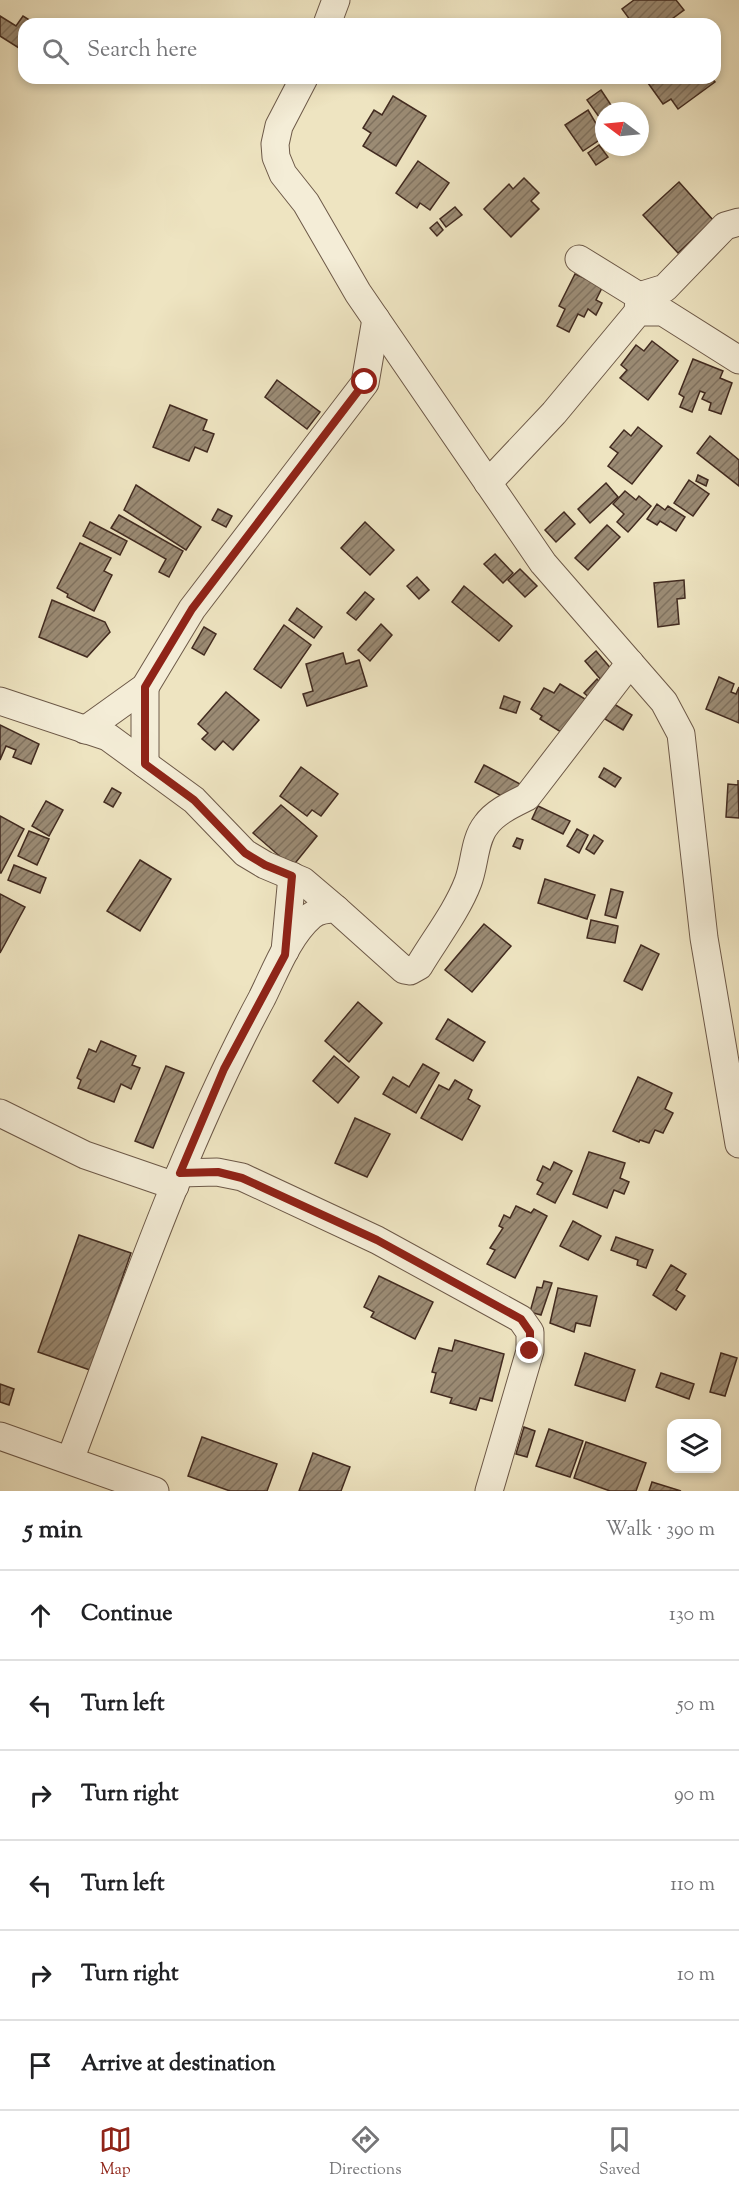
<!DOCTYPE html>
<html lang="en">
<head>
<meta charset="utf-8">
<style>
  body { margin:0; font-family:"Sorts Mill Goudy",serif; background:#f2f2f2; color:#202124 }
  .controls { position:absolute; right:18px; bottom:18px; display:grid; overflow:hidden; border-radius:12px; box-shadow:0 3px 9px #0003 }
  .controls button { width:54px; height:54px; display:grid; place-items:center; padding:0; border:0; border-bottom:2px solid #e0e0e0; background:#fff; color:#202124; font:30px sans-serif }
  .compass { position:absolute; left:595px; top:102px; width:54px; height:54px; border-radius:50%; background:#fff; box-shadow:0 3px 9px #0003; rotate:286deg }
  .stop { position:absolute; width:18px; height:18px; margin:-14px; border:4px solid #8f2418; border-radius:50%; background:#fff }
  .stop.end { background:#8f2418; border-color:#fff; box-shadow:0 2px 6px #0008 }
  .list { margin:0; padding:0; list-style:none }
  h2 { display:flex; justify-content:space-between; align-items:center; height:78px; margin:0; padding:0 24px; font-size:26px }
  h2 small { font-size:20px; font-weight:400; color:#757577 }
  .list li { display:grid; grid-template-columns:39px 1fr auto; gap:18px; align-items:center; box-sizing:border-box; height:90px; padding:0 24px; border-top:2px solid #e0e0e0 }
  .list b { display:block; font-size:22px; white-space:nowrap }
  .list em { font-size:20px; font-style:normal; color:#757577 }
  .icon { flex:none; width:33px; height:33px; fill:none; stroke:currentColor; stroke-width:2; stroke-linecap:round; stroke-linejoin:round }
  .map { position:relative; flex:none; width:739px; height:1491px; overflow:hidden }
  .search { position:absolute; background:#fff; box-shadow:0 3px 9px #0003; left:18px; right:18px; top:18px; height:66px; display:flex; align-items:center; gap:15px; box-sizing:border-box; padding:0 21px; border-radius:18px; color:#757577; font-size:22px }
  .sheet { height:618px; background:#fff }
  nav { display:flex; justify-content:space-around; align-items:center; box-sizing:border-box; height:84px; border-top:2px solid #e0e0e0; background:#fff; font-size:16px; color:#757577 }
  nav a { display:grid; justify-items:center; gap:3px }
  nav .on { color:#8f2418 }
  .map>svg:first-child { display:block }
  .building { fill:url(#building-hatch); stroke:#422b20; stroke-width:1.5 }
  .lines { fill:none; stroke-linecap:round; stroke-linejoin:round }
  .minor-casing { stroke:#6d5948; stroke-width:29 }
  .minor { stroke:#f4edd7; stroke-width:27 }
  .route { stroke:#8f2418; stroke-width:8 }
</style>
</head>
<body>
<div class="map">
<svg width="739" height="1491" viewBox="0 0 739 1491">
  <defs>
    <pattern id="building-hatch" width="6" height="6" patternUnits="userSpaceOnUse" patternTransform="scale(1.5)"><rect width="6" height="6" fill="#9b8b74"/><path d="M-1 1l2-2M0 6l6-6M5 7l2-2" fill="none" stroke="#80725f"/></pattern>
  </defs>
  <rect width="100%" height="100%" fill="#eee4c1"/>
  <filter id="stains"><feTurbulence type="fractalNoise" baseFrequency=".00333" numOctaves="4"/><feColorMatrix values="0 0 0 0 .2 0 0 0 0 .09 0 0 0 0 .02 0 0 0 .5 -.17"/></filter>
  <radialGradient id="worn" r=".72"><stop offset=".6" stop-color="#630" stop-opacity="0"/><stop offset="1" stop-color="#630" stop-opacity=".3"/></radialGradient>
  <g class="building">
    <polygon points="634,0 676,0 684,10 665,24 633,24 622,9"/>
    <polygon points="0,16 16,26 23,16 36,24 24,24 22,50 0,36"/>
    <polygon points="652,78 711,78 715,82 678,109 671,99 663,104 648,83"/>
    <polygon points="601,90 615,111 604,111 604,124 587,100"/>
    <polygon points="393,96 426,116 396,166 363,146 371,133 363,128 374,110 382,115"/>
    <polygon points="588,110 604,137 583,151 565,125"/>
    <polygon points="599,145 608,157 596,165 588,153"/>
    <polygon points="418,161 449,183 430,210 420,203 417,208 396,193"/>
    <polygon points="524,178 539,193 531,201 539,209 511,237 484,209 509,184 513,189"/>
    <polygon points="679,182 713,220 678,253 643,215"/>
    <polygon points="455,207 462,215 446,227 440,219"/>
    <polygon points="437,222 443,230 437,236 430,228"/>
    <polygon points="575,274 603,286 596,300 602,303 596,315 588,309 584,317 578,314 569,332 557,326 565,309 559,306"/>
    <polygon points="652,341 678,361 648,400 620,378 627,370 621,365 636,345 644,351"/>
    <polygon points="693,359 723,371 720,378 732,383 721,414 709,410 711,403 702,399 705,393 700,391 692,412 680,407 684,397 679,394"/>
    <polygon points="277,380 320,412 307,429 265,397"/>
    <polygon points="170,405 207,420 203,430 214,434 207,452 195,447 189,461 153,447"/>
    <polygon points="638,427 662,446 632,484 608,466 618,453 610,447 624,430 631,436"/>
    <polygon points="710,436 739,460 739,486 697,453"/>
    <polygon points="698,475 708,480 706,486 696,481"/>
    <polygon points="689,480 709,494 693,516 674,503"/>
    <polygon points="606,483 618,497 590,523 578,509"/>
    <polygon points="136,485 201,527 186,550 124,510"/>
    <polygon points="625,491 636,500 639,496 651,506 628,532 617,522 624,514 613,504"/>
    <polygon points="657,504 665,510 668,506 685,517 676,531 660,521 657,525 647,519"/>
    <polygon points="218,509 232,516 226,527 212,520"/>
    <polygon points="564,512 575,524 556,542 545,530"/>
    <polygon points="119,515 183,551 169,577 159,572 166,559 111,528"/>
    <polygon points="90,522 127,541 120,555 83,536"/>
    <polygon points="365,522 394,550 370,575 341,548"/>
    <polygon points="607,525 620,537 588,570 575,558"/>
    <polygon points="80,543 111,558 104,571 112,575 94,611 67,597 68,594 57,588"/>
    <polygon points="495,554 513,573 503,583 484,564"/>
    <polygon points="520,569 537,586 525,597 508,580"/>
    <polygon points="417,577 429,590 419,599 407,586"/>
    <polygon points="684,580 685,598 677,599 679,624 658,627 654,583"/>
    <polygon points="464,586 512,626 499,641 452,602"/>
    <polygon points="365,592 374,599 356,620 347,613"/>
    <polygon points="52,600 105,622 110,632 87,657 39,637"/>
    <polygon points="297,608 322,627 314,638 289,620"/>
    <polygon points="381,624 392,635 370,661 358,650"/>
    <polygon points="284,625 311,645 281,688 254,669"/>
    <polygon points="204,627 216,634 204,655 192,648"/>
    <polygon points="596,651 618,677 607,687 585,661"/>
    <polygon points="343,653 346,664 359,660 367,686 307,706 303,694 313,691 306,664"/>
    <polygon points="719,677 734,684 731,692 736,694 739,687 739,723 706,709"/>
    <polygon points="597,679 606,688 593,701 584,693"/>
    <polygon points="560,684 590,702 569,737 540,719 542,716 531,709 544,688 554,693"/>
    <polygon points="226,692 259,720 233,750 223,741 215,750 202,739 208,733 198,724"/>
    <polygon points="504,696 520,702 516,713 500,708"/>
    <polygon points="614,704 632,715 623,730 605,719"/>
    <polygon points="0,725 39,744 31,764 13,757 16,750 6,746 0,760"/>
    <polygon points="484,765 522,785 513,802 475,782"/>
    <polygon points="301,767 338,794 321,816 312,810 307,816 280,796"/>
    <polygon points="604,768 621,778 615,787 599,777"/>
    <polygon points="738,780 739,818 726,817 728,784 738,785"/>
    <polygon points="112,788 121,793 113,807 104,802"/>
    <polygon points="46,801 63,810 49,836 32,826"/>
    <polygon points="281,805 317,836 292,867 253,833"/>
    <polygon points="538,806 570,821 563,834 532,819"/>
    <polygon points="0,816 24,829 1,873 0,873"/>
    <polygon points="577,829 588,835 579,853 567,846"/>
    <polygon points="29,831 49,839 37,865 18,856"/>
    <polygon points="594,835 603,841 594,854 586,849"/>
    <polygon points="517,838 523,840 520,849 513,846"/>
    <polygon points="140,860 171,879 140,931 107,911"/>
    <polygon points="14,865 46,878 40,893 8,880"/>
    <polygon points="545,879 595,895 587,919 538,903"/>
    <polygon points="611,889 623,892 616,918 605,915"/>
    <polygon points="0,894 25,907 0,953"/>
    <polygon points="591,920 618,926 615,943 587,938"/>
    <polygon points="484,924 511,946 472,992 445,970"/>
    <polygon points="641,945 659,954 642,990 624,981"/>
    <polygon points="358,1002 382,1023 349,1062 325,1041"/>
    <polygon points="448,1019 485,1042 473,1061 436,1039"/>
    <polygon points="101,1041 136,1056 132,1065 140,1068 131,1089 121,1084 114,1102 78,1088 81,1080 77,1078 89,1049 96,1052"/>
    <polygon points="334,1056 359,1077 338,1103 313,1081"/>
    <polygon points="423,1064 439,1073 416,1113 383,1094 393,1077 409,1087"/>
    <polygon points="166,1066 184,1073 153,1148 135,1141"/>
    <polygon points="638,1077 672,1093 665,1109 673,1113 663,1133 655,1130 649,1143 640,1140 639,1142 613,1131"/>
    <polygon points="455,1080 472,1090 468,1099 480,1106 462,1140 421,1118 439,1085 449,1090"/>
    <polygon points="355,1118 390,1134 367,1177 335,1163"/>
    <polygon points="589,1152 625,1163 620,1178 629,1182 624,1194 614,1190 607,1208 573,1194"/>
    <polygon points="554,1162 572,1171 555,1203 537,1194 543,1183 537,1180 543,1166 550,1170"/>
    <polygon points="516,1206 531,1213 534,1209 547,1216 515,1278 487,1264 495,1250 490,1248 503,1228 499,1226 504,1215 510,1218"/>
    <polygon points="573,1221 601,1236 588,1260 560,1246"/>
    <polygon points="79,1235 131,1253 90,1370 38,1352"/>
    <polygon points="616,1237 653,1250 646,1268 637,1265 638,1260 611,1250"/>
    <polygon points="671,1265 686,1274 676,1290 685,1296 676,1310 653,1295"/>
    <polygon points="379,1276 433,1302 415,1339 371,1317 374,1312 364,1307"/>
    <polygon points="544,1281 552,1283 541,1315 530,1312 537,1287 542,1288"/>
    <polygon points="558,1288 597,1296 590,1326 576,1323 574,1332 550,1323"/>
    <polygon points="455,1340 504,1354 492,1401 480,1398 476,1410 450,1403 452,1398 431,1392 436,1373 432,1372 439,1348 452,1351"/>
    <polygon points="585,1353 635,1370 625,1401 575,1385"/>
    <polygon points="721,1353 737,1358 725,1396 710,1392"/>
    <polygon points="661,1373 694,1384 689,1399 656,1387"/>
    <polygon points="0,1384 14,1389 9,1405 0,1402"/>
    <polygon points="524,1427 535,1431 527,1457 516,1454"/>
    <polygon points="549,1429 583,1441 570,1477 536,1466"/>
    <polygon points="202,1437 277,1464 267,1491 230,1491 188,1476"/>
    <polygon points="586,1442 646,1463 636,1491 610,1491 574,1478"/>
    <polygon points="313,1453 350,1467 341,1491 299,1491"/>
    <polygon points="652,1482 681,1491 649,1491"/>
  </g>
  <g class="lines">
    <g class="minor-casing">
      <g id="minor">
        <polyline points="327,24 336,0"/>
        <polyline points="304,78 279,126 275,144 276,157 283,174 306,203 358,293 543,563 664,702 681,734 704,938 739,1144"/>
        <polyline points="579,259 639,296 638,312"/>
        <polyline points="639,296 665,288 725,226 739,222"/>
        <polyline points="488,483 554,413 638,312 663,312 739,360"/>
        <polyline points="0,701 108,737 194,800 245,853 265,865 303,881 336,909"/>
        <polyline points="85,730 145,687 192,609 365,383 376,319"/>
        <polyline points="145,764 145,687"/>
        <polyline points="285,951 292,876"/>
        <polyline points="0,1113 85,1155 175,1186"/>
        <polyline points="180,1173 217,1172 242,1177 377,1240 521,1319 530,1332 530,1351 489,1491"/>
        <polyline points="0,1436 155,1491"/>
        <path d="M70,1460c59,-156 113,-315 192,-462 13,-26 26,-62 49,-82 7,-6 16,-7 25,-7l68,61 6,1 9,-5c16,-27 38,-55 49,-84 7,-18 6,-42 18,-57 9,-13 27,-21 41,-28l103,-134"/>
      </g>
    </g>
    <use href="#minor" class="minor"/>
  </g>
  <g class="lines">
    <polyline class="route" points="365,382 192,609 145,687 145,764 194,800 245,853 265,865 292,876 285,955 224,1069 180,1173 218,1172 242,1178 377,1240 521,1319 530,1332 530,1351"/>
  </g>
  <rect width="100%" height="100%" filter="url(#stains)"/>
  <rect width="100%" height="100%" fill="url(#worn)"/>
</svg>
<div class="controls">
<button><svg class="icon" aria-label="layers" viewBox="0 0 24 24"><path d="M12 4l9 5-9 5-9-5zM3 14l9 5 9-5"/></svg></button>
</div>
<svg class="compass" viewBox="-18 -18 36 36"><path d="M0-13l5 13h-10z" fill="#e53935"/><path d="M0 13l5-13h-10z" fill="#757577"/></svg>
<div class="stop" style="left:365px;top:382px"></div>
<div class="stop end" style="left:530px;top:1351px"></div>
<div class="search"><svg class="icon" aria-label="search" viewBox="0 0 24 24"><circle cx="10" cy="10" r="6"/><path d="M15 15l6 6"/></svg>Search here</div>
</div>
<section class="sheet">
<h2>5 min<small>Walk · 390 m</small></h2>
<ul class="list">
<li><svg class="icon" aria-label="ahead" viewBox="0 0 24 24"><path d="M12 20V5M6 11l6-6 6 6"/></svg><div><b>Continue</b></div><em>130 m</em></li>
<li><svg class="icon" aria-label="left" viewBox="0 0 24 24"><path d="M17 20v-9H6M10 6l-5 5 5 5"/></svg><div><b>Turn left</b></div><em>50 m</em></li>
<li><svg class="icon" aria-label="right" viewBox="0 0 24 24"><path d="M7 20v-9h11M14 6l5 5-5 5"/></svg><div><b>Turn right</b></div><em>90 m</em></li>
<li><svg class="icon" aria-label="left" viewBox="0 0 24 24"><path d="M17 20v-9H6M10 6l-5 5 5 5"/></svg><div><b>Turn left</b></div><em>110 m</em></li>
<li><svg class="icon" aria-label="right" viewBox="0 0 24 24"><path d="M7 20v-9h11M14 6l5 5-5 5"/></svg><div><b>Turn right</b></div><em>10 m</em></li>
<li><svg class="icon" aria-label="arrive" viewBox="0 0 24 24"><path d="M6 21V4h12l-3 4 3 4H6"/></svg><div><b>Arrive at destination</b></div></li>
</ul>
</section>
<nav>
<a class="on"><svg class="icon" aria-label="map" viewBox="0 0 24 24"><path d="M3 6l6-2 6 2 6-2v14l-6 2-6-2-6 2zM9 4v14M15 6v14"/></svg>Map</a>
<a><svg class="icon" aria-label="directions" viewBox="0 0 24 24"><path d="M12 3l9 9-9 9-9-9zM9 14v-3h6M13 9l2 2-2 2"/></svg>Directions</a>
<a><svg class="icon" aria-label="saved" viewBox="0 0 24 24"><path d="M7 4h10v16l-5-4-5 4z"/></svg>Saved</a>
</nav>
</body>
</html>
